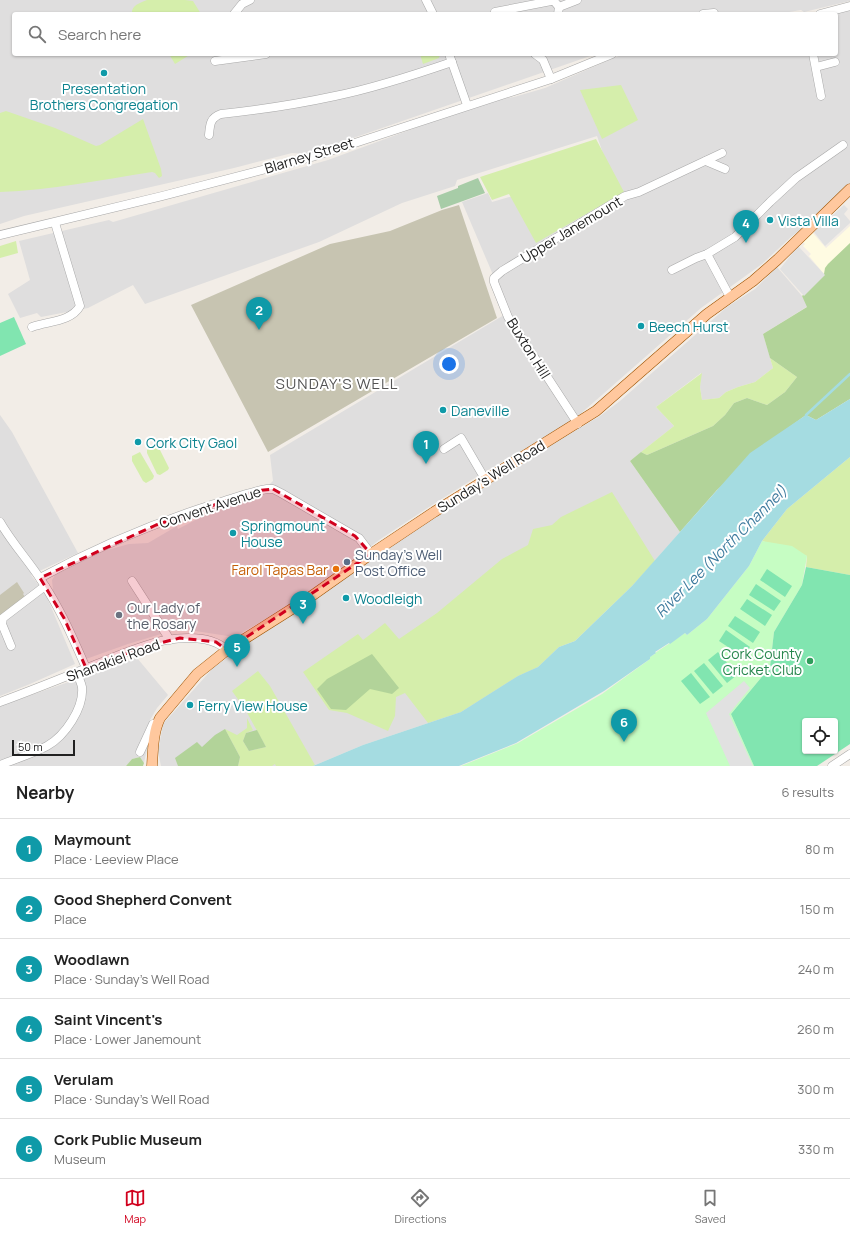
<!DOCTYPE html>
<html lang="en">
<head>
<meta charset="utf-8">
<style>
  body { margin:0; font-family:Manrope,sans-serif; background:#f2f2f2; color:#222 }
  .controls { position:absolute; right:12px; bottom:12px; display:grid; overflow:hidden; border-radius:4px; box-shadow:0 1px 3px #0004 }
  .controls button { width:36px; height:36px; display:grid; place-items:center; padding:0; border:0; border-bottom:1px solid #e0e0e0; background:#fff; color:#222; font:20px sans-serif }
  .scale { position:absolute; left:12px; bottom:10px; width:63px; box-sizing:border-box; padding-left:4px; border:2px solid #212121; border-top:0; font-size:11px; line-height:14px; white-space:nowrap; color:#212121; -webkit-text-stroke:3px #fff; paint-order:stroke }
  .you { position:absolute; left:449px; top:364px; width:14px; height:14px; margin:-10px; border:3px solid #fff; border-radius:50%; background:#1a73e8; box-shadow:0 0 0 6px #1a73e833 }
  .badge { display:grid; place-items:center; width:26px; height:26px; border-radius:50%; background:#d1001d; color:#fff; font-size:13px; font-weight:700 }
  .pin { position:absolute; translate:-50% -33px; filter:drop-shadow(0 1px 2px #0008) }
  .pin::after { content:''; position:absolute; top:21px; width:14px; height:12px; background:inherit; clip-path:polygon(0 0,100% 0,50% 100%) }
  .list { margin:0; padding:0; list-style:none }
  h2 { display:flex; justify-content:space-between; align-items:center; height:52px; margin:0; padding:0 16px; font-size:17px }
  h2 small { font-size:13px; font-weight:400; color:#767676 }
  .list li { display:grid; grid-template-columns:26px 1fr auto; gap:12px; align-items:center; box-sizing:border-box; height:60px; padding:0 16px; border-top:1px solid #e0e0e0 }
  .list b { display:block; font-size:15px; white-space:nowrap }
  .list p { margin:0; font-size:13px; white-space:nowrap; color:#767676 }
  .list em { font-size:13px; font-style:normal; color:#767676 }
  .icon { flex:none; width:22px; height:22px; fill:none; stroke:currentColor; stroke-width:2; stroke-linecap:round; stroke-linejoin:round }
  .map { position:relative; flex:none; width:850px; height:766px; overflow:hidden }
  .search { position:absolute; background:#fff; box-shadow:0 1px 3px #0004; left:12px; right:12px; top:12px; height:44px; display:flex; align-items:center; gap:10px; box-sizing:border-box; padding:0 14px; border-radius:4px; color:#767676; font-size:15px }
  .sheet { height:412px; background:#fff }
  nav { display:flex; justify-content:space-around; align-items:center; box-sizing:border-box; height:56px; border-top:1px solid #e0e0e0; background:#fff; font-size:11px; color:#767676 }
  nav a { display:grid; justify-items:center; gap:2px }
  nav .on { color:#d1001d }
  .map>svg:first-child { display:block }
  .residential { fill:#dfdede }
  .education { fill:#fffbe2 }
  .construction { fill:#c7c4b1 }
  .grass { fill:#d5eeab }
  .forest { fill:#b2d399 }
  .cemetery { fill:#a7cca7 }
  .park { fill:#c6fdc3 }
  .pitch { fill:#81e5b0; fill-rule:evenodd }
  .parking { fill:#e1e1e1 }
  .water { fill:#a5dce1 }
  .lines { fill:none; stroke-linecap:round; stroke-linejoin:round }
  .stream { stroke:#a5dce1; stroke-width:2.5 }
  .minor-casing { stroke:#a8a8a8; stroke-width:9 }
  .major-casing { stroke:#9d5300; stroke-width:11 }
  .minor { stroke:#fff; stroke-width:8 }
  .major { stroke:#ffc89e; stroke-width:10 }
  .marked { fill:#d1001d; fill-opacity:0.2; stroke:#d1001d; stroke-width:3; stroke-dasharray:8 5; stroke-linejoin:round }
  .culture-dot { fill:#0f9aa8; stroke:#fff; stroke-width:1.5 }
  .service-dot { fill:#5c6f8a; stroke:#fff; stroke-width:1.5 }
  .food-dot { fill:#e8710a; stroke:#fff; stroke-width:1.5 }
  .worship-dot { fill:#6b7280; stroke:#fff; stroke-width:1.5 }
  .leisure-dot { fill:#2e9e5b; stroke:#fff; stroke-width:1.5 }
  .labels { text-anchor:middle; dominant-baseline:central; stroke-width:4; stroke-linejoin:round; paint-order:stroke }
  .culture-label { font-size:14px; fill:#0d838f; stroke:#fff; text-anchor:start }
  .street-label { font-size:14px; fill:#212121; stroke:#fff }
  .service-label { font-size:14px; fill:#4e5e75; stroke:#fff; text-anchor:start }
  .food-label { font-size:14px; fill:#c56008; stroke:#fff; text-anchor:end }
  .worship-label { font-size:14px; fill:#5b616d; stroke:#fff; text-anchor:start }
  .leisure-label { font-size:14px; fill:#27864d; stroke:#fff; text-anchor:end }
  .neighbourhood-label { font-size:15px; letter-spacing:1px; fill:#545454; stroke:#fff }
  .water-label { font-size:15px; font-style:italic; fill:#3e7b9e; stroke:#fff }
</style>
</head>
<body>
<div class="map">
<svg width="850" height="766" viewBox="0 0 850 766">
  <rect width="100%" height="100%" fill="#f2ede7"/>
  <g class="residential">
    <polygon points="0,0 850,0 850,1 804,12 801,10 777,14 14,14 14,54 596,54 307,154 292,153 234,168 24,216 0,224"/>
    <polygon points="850,9 850,183 807,225 791,237 762,264 701,308 578,416 511,317 462,202 488,193 492,202 513,196 616,191 597,136 457,180 455,186 402,203 319,242 145,304 133,285 88,308 41,317 37,313 20,318 8,294 30,280 19,241 109,220 113,222 328,160 434,121 500,99 514,97 545,88 623,54 836,54 836,14 829,14"/>
    <polygon points="777,267 802,296 808,306 763,334 773,368 755,382 738,387 726,392 719,398 702,400 700,387 701,373 656,407 674,426 630,461 680,532 632,586 559,647 538,667 461,712 363,745 313,766 161,766 158,752 163,724 213,668 253,639 468,495 600,416 620,401 727,307 755,289"/>
    <polygon points="504,315 574,422 481,474 429,507 379,540 309,595 234,637 189,630 171,631 128,644 86,659 53,591 52,580 55,575 100,552 129,544 148,543 177,526 178,529 203,516 257,496 273,481 270,455"/>
    <polygon points="0,415 12,432 78,553 31,575 46,595 75,664 30,684 0,696"/>
    <polygon points="137,658 168,695 157,708 150,720 152,726 144,763 140,757 132,759 126,766 0,766 0,706"/>
  </g>
  <polygon class="education" points="850,226 850,380 802,296 824,274 809,256 811,254 803,246 805,244 802,241 812,232 826,248"/>
  <g class="construction">
    <polygon points="459,205 497,318 268,452 191,305 330,244 390,231 442,210"/>
    <polygon points="17,582 24,593 23,594 26,598 0,616 0,595"/>
  </g>
  <g class="grass">
    <path d="M147,0h38l8,1 8,13h-69c-1,-9 8,-11 15,-14z"/>
    <polygon points="169,54 191,54 175,64"/>
    <polygon points="420,54 440,54 439,58 423,64"/>
    <polygon points="621,85 638,120 602,139 580,90"/>
    <path d="M6,111l49,17 41,18 4,-1 43,-26 18,50 1,7 -3,2 -4,-5 -3,-1c-51,8 -101,18 -152,20v-79z"/>
    <polygon points="596,139 624,192 536,243 509,194 492,200 480,177"/>
    <polygon points="16,241 18,253 0,258 0,246"/>
    <polygon points="770,358 797,377 785,392 767,405 747,398 734,403 725,415 713,426 647,455 641,452 674,426 656,407 702,373 700,387 702,400 719,398 726,392 738,387 755,382 773,368"/>
    <polygon points="153,446 158,446 169,468 168,470 160,475 157,474 147,453 147,450"/>
    <polygon points="140,452 154,476 153,479 146,483 143,481 132,461 132,456"/>
    <polygon points="850,457 850,575 806,567 807,556 762,541 787,509"/>
    <polygon points="612,492 655,561 632,586 575,641 559,647 538,667 518,676 461,712 428,723 405,693 396,697 395,716 388,731 347,713 329,710 303,672 358,634 363,640 385,623 399,639 437,613 502,559 528,545 533,529 552,525 561,517"/>
    <polygon points="258,671 270,686 315,765 313,766 276,766 275,764 272,766 238,766 240,757 225,729 237,735 247,728 247,718 253,730 246,733 243,741 249,751 266,747 245,709 232,691"/>
  </g>
  <g class="forest">
    <polygon points="850,243 850,399 816,420 806,415 784,431 717,490 680,532 630,461 641,452 647,455 713,426 725,415 734,403 747,398 767,405 785,392 797,377 770,358 763,334 807,307 802,296 824,274 825,268 828,264"/>
    <polygon points="372,654 399,688 392,694 370,689 346,710 331,709 317,689 327,679"/>
    <polygon points="225,729 240,757 238,766 178,766 175,758 197,742 202,747 215,735"/>
    <polygon points="257,730 266,747 249,751 243,741 246,733"/>
    <polygon points="140,757 144,763 143,766 126,766 132,759"/>
  </g>
  <polygon class="cemetery" points="478,178 485,193 441,209 437,196 458,188 458,186"/>
  <polygon class="park" points="762,541 792,546 807,556 802,585 774,632 770,667 731,714 754,766 461,766 518,743 602,694 650,659 649,657 655,654 655,653 685,633 687,635 707,619 749,566"/>
  <g class="pitch">
    <polygon points="14,317 26,344 0,356 0,323"/>
    <path d="M806,567l44,8v169l-33,22h-63l-23,-52 39,-47 4,-35 28,-47zM805,721h30v30h-30z"/>
    <polygon points="767,569 792,586 785,597 760,580"/>
    <polygon points="756,584 781,601 774,611 749,595"/>
    <polygon points="747,599 772,615 765,626 740,609"/>
    <polygon points="735,616 760,632 753,643 728,626"/>
    <polygon points="726,630 750,647 743,657 719,641"/>
    <polygon points="718,652 737,675 727,683 708,660"/>
    <polygon points="704,663 723,686 713,694 694,671"/>
    <polygon points="691,673 710,697 700,704 681,681"/>
  </g>
  <g class="parking">
    <polygon points="844,205 848,209 844,214 850,221 850,223 825,246 814,232"/>
    <polygon points="798,246 825,275 804,296 780,269"/>
    <polygon points="744,681 750,688 729,714 753,766 730,766 706,713"/>
  </g>
  <polygon class="water" points="850,399 850,457 787,509 762,541 749,566 707,619 687,635 685,633 670,644 669,643 655,652 656,653 650,657 650,659 604,691 516,743 459,766 313,766 363,745 461,712 518,676 538,667 559,647 575,641 632,586 750,453 806,415 816,420"/>
  <g class="lines">
    <polyline class="stream" points="806,419 806,415 850,374"/>
    <g class="minor-casing">
      <g id="minor">
        <polyline points="426,0 433,14"/>
        <polyline points="559,7 577,0"/>
        <polyline points="495,12 551,1 554,1 559,7 558,14"/>
        <polyline points="234,14 242,4 250,0"/>
        <polyline points="703,14 714,13"/>
        <polyline points="820,14 850,6"/>
        <polyline points="449,54 467,105"/>
        <polyline points="535,54 543,60 551,79"/>
        <polyline points="813,54 821,96"/>
        <polyline points="215,61 266,54"/>
        <polyline points="816,67 835,62"/>
        <path d="M209,135c1,-11 1,-17 12,-21 38,-4 77,-10 114,-18 40,-8 79,-21 117,-34"/>
        <polyline points="706,161 725,169"/>
        <polyline points="0,235 162,196 312,157 551,79 612,54"/>
        <polyline points="707,254 730,297"/>
        <polyline points="672,270 696,258 707,254 735,237 770,202 796,178 843,145"/>
        <path d="M32,327c16,-6 39,-5 48,-21l-25,-83"/>
        <polyline points="578,424 508,317 494,282 494,278 502,271 625,196 639,192 722,153"/>
        <polyline points="444,449 461,438 485,479"/>
        <path d="M0,522c12,21 28,38 41,58 19,28 32,58 45,88"/>
        <path d="M40,578c55,-30 114,-55 174,-74 18,-5 35,-12 53,-15h6l8,4 74,43 4,2 12,16"/>
        <polyline points="132,581 170,640"/>
        <polyline points="11,646 2,624 3,618 45,586"/>
        <path d="M0,702c33,-12 65,-25 97,-38 22,-9 45,-19 69,-24 19,-3 46,-4 61,10"/>
        <polyline points="140,752 153,724 157,723"/>
        <path d="M0,765c15,-6 32,-11 47,-19 18,-10 37,-38 35,-59 -1,-5 -4,-10 -5,-15"/>
        <polyline points="832,766 850,754"/>
      </g>
    </g>
    <g class="major-casing">
      <path id="major" d="M152,766c1,-16 1,-34 8,-48l37,-44 30,-24 79,-50 65,-46 63,-42 162,-101 111,-97 46,-33 24,-21 73,-71"/>
    </g>
    <use href="#minor" class="minor"/>
    <use href="#major" class="major"/>
  </g>
  <path class="marked" d="M273,489l82,47 16,18 -144,96 -11,-8 -36,-4 -32,8 -62,22 -22,-50 -24,-40 116,-53 99,-34z"/>
  <g class="culture-dot">
    <circle cx="104" cy="73" r="4"/>
    <circle cx="770" cy="220" r="4"/>
    <circle cx="641" cy="326" r="4"/>
    <circle cx="443" cy="410" r="4"/>
    <circle cx="138" cy="442" r="4"/>
    <circle cx="233" cy="533" r="4"/>
    <circle cx="346" cy="598" r="4"/>
    <circle cx="190" cy="705" r="4"/>
  </g>
  <circle class="service-dot" cx="347" cy="562" r="4"/>
  <circle class="food-dot" cx="336" cy="569" r="4"/>
  <circle class="worship-dot" cx="119" cy="615" r="4"/>
  <circle class="leisure-dot" cx="810" cy="661" r="4"/>
  <g class="labels">
    <g class="culture-label">
      <text x="104" y="88" text-anchor="middle">Presentation<tspan x="104" dy="16">Brothers Congregation</tspan></text>
      <text x="778" y="220">Vista Villa</text>
      <text x="649" y="326">Beech Hurst</text>
      <text x="451" y="410">Daneville</text>
      <text x="146" y="442">Cork City Gaol</text>
      <text x="241" y="525">Springmount<tspan x="241" dy="16">House</tspan></text>
      <text x="354" y="598">Woodleigh</text>
      <text x="198" y="705">Ferry View House</text>
    </g>
    <g class="street-label">
      <text transform="translate(309 155) rotate(-17)">Blarney Street</text>
      <text transform="translate(571 229) rotate(-31)">Upper Janemount</text>
      <text transform="translate(529 348) rotate(58)">Buxton Hill</text>
      <text transform="translate(491 476) rotate(-32)">Sunday's Well Road</text>
      <text transform="translate(210 507) rotate(-18)">Convent Avenue</text>
      <text transform="translate(113 660) rotate(-20)">Shanakiel Road</text>
    </g>
    <g class="service-label">
      <text x="355" y="554">Sunday's Well<tspan x="355" dy="16">Post Office</tspan></text>
    </g>
    <g class="food-label">
      <text x="328" y="569">Farol Tapas Bar</text>
    </g>
    <g class="worship-label">
      <text x="127" y="607">Our Lady of<tspan x="127" dy="16">the Rosary</tspan></text>
    </g>
    <g class="leisure-label">
      <text x="802" y="653">Cork County<tspan x="802" dy="16">Cricket Club</tspan></text>
    </g>
    <g class="neighbourhood-label">
      <text x="337" y="383">SUNDAY'S WELL</text>
    </g>
    <g class="water-label">
      <text transform="translate(721 551) rotate(-45)">River Lee (North Channel)</text>
    </g>
  </g>
</svg>
<div class="controls">
<button><svg class="icon" aria-label="locate" viewBox="0 0 24 24"><circle cx="12" cy="12" r="6"/><path d="M12 2v4M12 18v4M2 12h4M18 12h4"/></svg></button>
</div>
<div class="scale">50 m</div>
<div class="you"></div>
<div class="pin badge" style="left:426px;top:464px;background:#0f9aa8">1</div>
<div class="pin badge" style="left:259px;top:330px;background:#0f9aa8">2</div>
<div class="pin badge" style="left:303px;top:624px;background:#0f9aa8">3</div>
<div class="pin badge" style="left:746px;top:243px;background:#0f9aa8">4</div>
<div class="pin badge" style="left:237px;top:667px;background:#0f9aa8">5</div>
<div class="pin badge" style="left:624px;top:742px;background:#0f9aa8">6</div>
<div class="search"><svg class="icon" aria-label="search" viewBox="0 0 24 24"><circle cx="10" cy="10" r="6"/><path d="M15 15l6 6"/></svg>Search here</div>
</div>
<section class="sheet">
<h2>Nearby<small>6 results</small></h2>
<ul class="list">
<li><span class="badge" style="background:#0f9aa8">1</span><div><b>Maymount</b><p>Place · Leeview Place</p></div><em>80 m</em></li>
<li><span class="badge" style="background:#0f9aa8">2</span><div><b>Good Shepherd Convent</b><p>Place</p></div><em>150 m</em></li>
<li><span class="badge" style="background:#0f9aa8">3</span><div><b>Woodlawn</b><p>Place · Sunday's Well Road</p></div><em>240 m</em></li>
<li><span class="badge" style="background:#0f9aa8">4</span><div><b>Saint Vincent's</b><p>Place · Lower Janemount</p></div><em>260 m</em></li>
<li><span class="badge" style="background:#0f9aa8">5</span><div><b>Verulam</b><p>Place · Sunday's Well Road</p></div><em>300 m</em></li>
<li><span class="badge" style="background:#0f9aa8">6</span><div><b>Cork Public Museum</b><p>Museum</p></div><em>330 m</em></li>
</ul>
</section>
<nav>
<a class="on"><svg class="icon" aria-label="map" viewBox="0 0 24 24"><path d="M3 6l6-2 6 2 6-2v14l-6 2-6-2-6 2zM9 4v14M15 6v14"/></svg>Map</a>
<a><svg class="icon" aria-label="directions" viewBox="0 0 24 24"><path d="M12 3l9 9-9 9-9-9zM9 14v-3h6M13 9l2 2-2 2"/></svg>Directions</a>
<a><svg class="icon" aria-label="saved" viewBox="0 0 24 24"><path d="M7 4h10v16l-5-4-5 4z"/></svg>Saved</a>
</nav>
</body>
</html>
